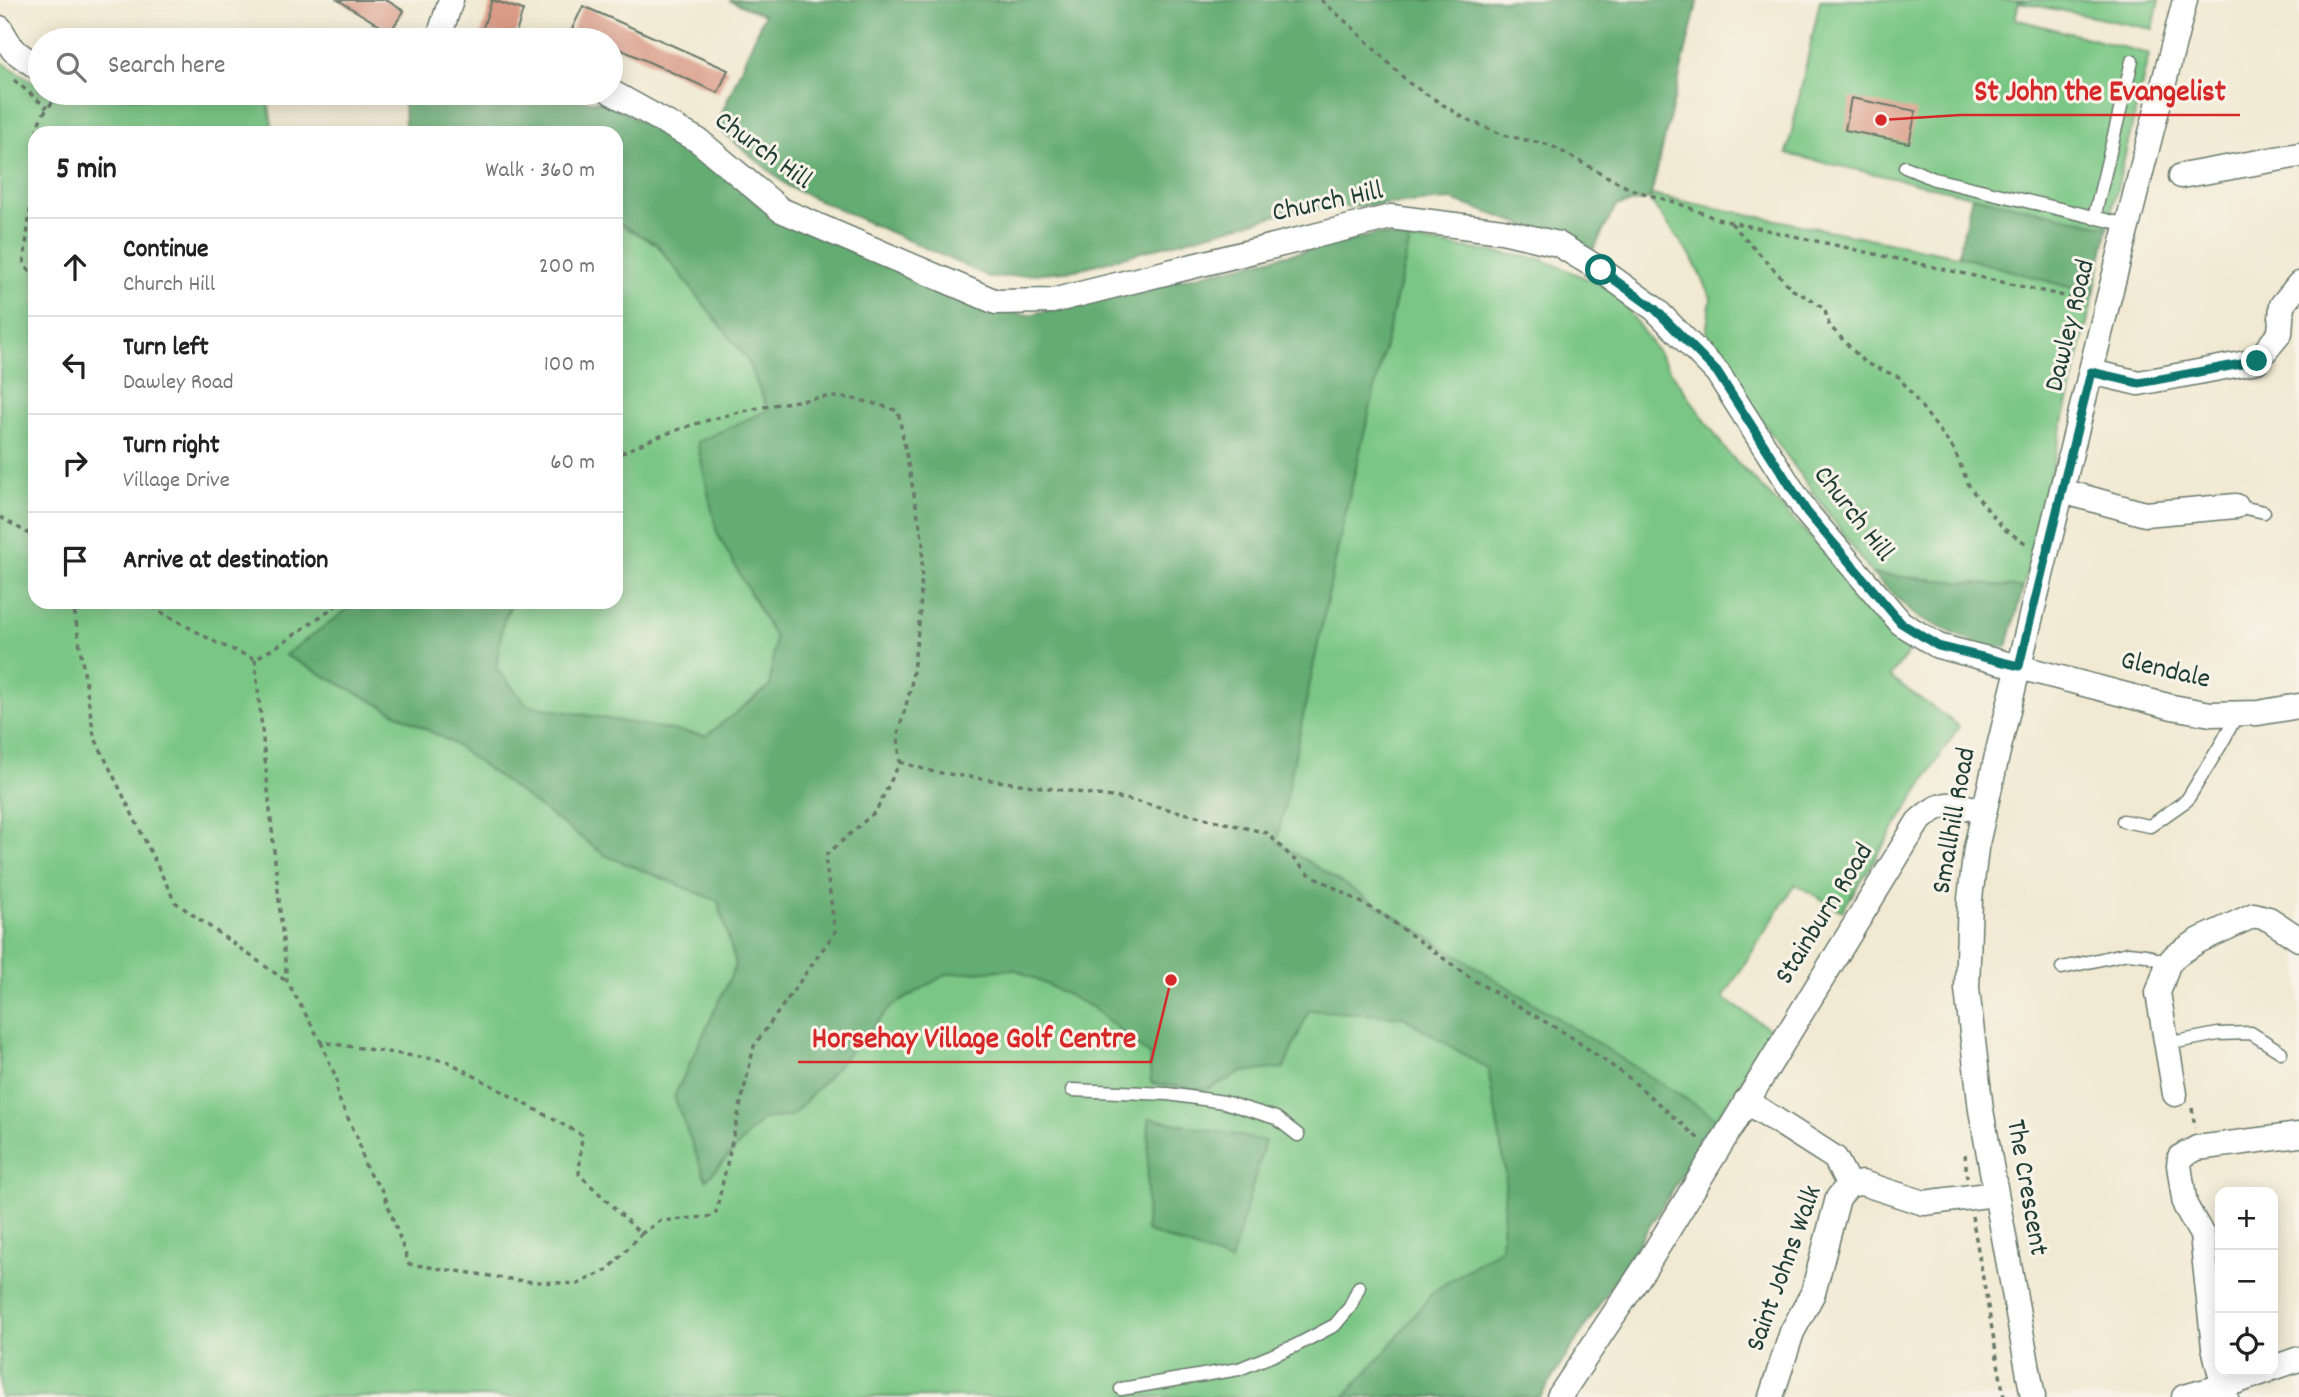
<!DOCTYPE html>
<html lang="en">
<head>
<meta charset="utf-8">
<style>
  body { margin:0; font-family:Dekko,sans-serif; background:#f2f2f2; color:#222 }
  .controls { position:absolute; right:21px; bottom:21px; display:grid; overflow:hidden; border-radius:14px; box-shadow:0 4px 18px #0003 }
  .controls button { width:63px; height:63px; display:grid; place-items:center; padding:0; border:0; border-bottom:2px solid #e0e0e0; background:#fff; color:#222; font:35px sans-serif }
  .stop { position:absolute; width:21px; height:21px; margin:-16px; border:5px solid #0f766e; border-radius:50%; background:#fff }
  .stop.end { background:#0f766e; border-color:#fff; box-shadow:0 2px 7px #0008 }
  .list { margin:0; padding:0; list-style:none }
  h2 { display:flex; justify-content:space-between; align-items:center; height:91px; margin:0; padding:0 28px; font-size:30px }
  h2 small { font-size:23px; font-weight:400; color:#767676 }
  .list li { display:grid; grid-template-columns:46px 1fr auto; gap:21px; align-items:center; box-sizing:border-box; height:98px; padding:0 28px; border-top:2px solid #e0e0e0 }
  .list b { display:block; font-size:26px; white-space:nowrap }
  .list p { margin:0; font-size:23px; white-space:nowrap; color:#767676 }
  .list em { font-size:23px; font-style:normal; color:#767676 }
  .icon { flex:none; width:38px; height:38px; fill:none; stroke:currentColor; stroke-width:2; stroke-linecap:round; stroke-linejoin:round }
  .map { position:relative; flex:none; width:2299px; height:1397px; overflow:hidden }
  .search { position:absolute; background:#fff; box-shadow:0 4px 18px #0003; left:28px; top:28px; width:595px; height:77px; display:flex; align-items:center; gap:18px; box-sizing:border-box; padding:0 24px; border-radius:38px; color:#767676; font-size:26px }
  .panel { position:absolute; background:#fff; box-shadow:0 4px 18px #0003; left:28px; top:126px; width:595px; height:483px; border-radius:21px }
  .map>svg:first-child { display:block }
  .green { fill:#7ac785; stroke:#4c825c; stroke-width:2 }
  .forest { fill:#63ac72; stroke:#417453; stroke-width:2 }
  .building { fill:#db9b87 }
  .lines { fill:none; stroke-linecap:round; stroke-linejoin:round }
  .service-casing { stroke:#68796b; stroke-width:15 }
  .minor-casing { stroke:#68796b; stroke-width:27 }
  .path { stroke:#68796b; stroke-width:3.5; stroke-dasharray:5 5; stroke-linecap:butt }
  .service { stroke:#fff; stroke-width:12 }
  .minor { stroke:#fff; stroke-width:24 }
  .route { stroke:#0f766e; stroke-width:9 }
  .labels { text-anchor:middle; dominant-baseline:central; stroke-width:6; stroke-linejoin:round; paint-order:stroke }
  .street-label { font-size:28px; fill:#1f3d34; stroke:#f7f3e8 }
  .leader { fill:none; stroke:#d62828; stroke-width:2.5 }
  .callout-dot { fill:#d62828; stroke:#f7f3e8; stroke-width:2.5 }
  .callout-label { font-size:30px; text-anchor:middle; font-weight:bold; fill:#d62828; stroke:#f7f3e8; stroke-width:6; stroke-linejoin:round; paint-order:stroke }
</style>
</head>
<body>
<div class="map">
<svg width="2299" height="1397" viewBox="0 0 2299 1397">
  <rect width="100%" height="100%" fill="#f7f3e8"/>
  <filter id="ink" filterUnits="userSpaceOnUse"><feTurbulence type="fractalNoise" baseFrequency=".0143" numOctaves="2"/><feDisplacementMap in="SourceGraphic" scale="14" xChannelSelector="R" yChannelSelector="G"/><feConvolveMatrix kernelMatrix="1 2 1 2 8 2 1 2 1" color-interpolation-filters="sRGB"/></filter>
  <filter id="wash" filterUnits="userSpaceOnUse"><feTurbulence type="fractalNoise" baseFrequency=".00686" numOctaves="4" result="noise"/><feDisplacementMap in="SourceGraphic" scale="28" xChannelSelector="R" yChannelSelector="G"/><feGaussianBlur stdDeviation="1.57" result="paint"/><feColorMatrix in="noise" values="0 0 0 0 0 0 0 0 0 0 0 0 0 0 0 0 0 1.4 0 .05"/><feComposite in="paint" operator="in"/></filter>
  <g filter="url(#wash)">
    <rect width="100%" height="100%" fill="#f1e9d2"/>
    <g class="green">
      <polygon points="1820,0 2159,0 2153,29 2019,2 2015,19 2149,54 2108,227 1787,154"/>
      <polygon points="0,61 40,86 40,93 52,93 57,96 268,100 273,133 35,133 35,602 358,602 285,655 451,742 605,855 718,901 736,965 674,1097 764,1119 1345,514 1410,240 1541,259 1614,290 1728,453 1915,644 1890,677 1959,726 1842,911 1795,884 1723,998 1773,1031 1540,1397 0,1397"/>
      <polygon points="1651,195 1958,256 2094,294 2023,588 1872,574 1705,342 1711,298 1691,256 1649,199"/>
      <polygon points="616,222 656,244 747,359 768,410 717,533 775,638 770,686 706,736 526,705 496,668 503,622 512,602 616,602"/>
    </g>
    <g class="forest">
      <polygon points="729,0 1698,0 1651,195 1649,199 1616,206 1594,249 1452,200 1296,210 1075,270 992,278 789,187 716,127 764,15"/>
      <polygon points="404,93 494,93 605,102 697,153 799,227 975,307 1028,315 1378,234 1410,240 1345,514 1277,842 1718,1119 1540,1397 1344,1397 1386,1351 1434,1291 1501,1248 1506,1174 1488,1069 1403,1017 1309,1010 1284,1068 1242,1072 1206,1090 1151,1083 1149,1055 1092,1007 1015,969 947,974 891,1007 792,1116 763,1119 706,1180 674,1097 736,965 718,901 605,855 451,742 285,655 358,602 512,602 503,622 496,668 527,705 706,736 770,686 775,638 717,533 697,442 768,410 747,359 657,244 616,222 616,133 405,133"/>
      <polygon points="1972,196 2108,227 2094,294 1958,256"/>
      <polygon points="1872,574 2023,588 2007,647 1985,648 1916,616"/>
      <polygon points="1149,1118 1265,1141 1231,1262 1146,1231"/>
    </g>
    <g id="blocks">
      <g class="building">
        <polygon points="338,0 386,0 404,11 390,32"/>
        <polygon points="492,0 523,10 514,40 479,40"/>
        <polygon points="583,6 728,70 718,93 611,45 611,40 598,40 572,29"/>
        <polygon points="1851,98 1916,111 1909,143 1845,130"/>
      </g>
    </g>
  </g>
  <g filter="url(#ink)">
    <use href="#blocks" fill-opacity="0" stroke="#68796b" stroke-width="2"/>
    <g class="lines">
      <g class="service-casing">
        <g id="service">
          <polyline points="1905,167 1934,179 2127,225"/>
          <polyline points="2094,218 2132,61"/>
          <polyline points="2236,506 2264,512"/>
          <polyline points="2123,821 2150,826 2187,800 2223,741 2237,714"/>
          <polyline points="2062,968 2128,953 2146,955 2168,964"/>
          <polyline points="2166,1044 2218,1034 2251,1033 2281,1052"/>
          <polyline points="1072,1090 1168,1094 1224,1102 1276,1118 1298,1135"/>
          <polyline points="1121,1389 1239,1369 1295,1346 1335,1325 1350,1307 1359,1287"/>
        </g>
      </g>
      <g class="minor-casing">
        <g id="minor">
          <polyline points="0,28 13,50 40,69"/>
          <polyline points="438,40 451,0"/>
          <polyline points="611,92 699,141 781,210 996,302 1052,301 1391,217 1502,231 1558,244 1601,270 1655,309 1717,372 1806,512 1901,623 1938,646 2172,707 2211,714 2258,713 2299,706"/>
          <polyline points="2181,176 2299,155"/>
          <polyline points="2091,372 2139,383 2257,361 2280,333 2282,305 2299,284"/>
          <polyline points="2062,491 2145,514 2236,506"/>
          <polyline points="2175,1094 2158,993 2168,964 2175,956 2198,941 2254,915 2269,919 2299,939"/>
          <polyline points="1746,1101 1835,1158 1849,1185"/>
          <polyline points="2273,1368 2299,1359"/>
          <path d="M1559,1397l87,-131 272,-444c25,-24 34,-18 66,-11"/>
          <polyline points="1771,1397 1792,1332 1813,1293 1838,1198 1849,1185 1862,1183 1924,1203 1995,1194"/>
          <polyline points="2033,1397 1981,1110 1967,989 1970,899 1976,848 1999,747 2107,305 2185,0"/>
          <polyline points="2184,1397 2224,1386 2266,1371"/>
          <polyline points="2226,1397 2214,1347 2202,1235 2185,1205 2179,1165 2180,1157 2197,1148 2299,1135"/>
        </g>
      </g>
      <g class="path">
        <polyline points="1321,0 1352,27 1409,83 1464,118 1503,135 1550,145 1630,189 1680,204 1717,219 2087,301"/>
        <polyline points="14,80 47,108"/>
        <path d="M37,133c1,-17 13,-28 24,-40"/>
        <polyline points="35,169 24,262 35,280"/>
        <polyline points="1731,223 1793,290 1816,302 1825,311 1829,325 1865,363 1899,377 1954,450 1970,488 2004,529 2027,544"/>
        <polyline points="0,517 35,537"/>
        <polyline points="73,602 94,736 175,902 286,981"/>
        <polyline points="143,602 217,643 255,659 284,642 341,602"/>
        <path d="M255,659l32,322 34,61 126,19 135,74 -3,39 62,60 19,-13 55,-5 39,-170 81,-114 -10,-76 51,-45 24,-49 -2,-28 13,-47 9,-72 3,-73 -25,-131c-20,-7 -42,-13 -63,-14 -12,-1 -26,3 -38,4 -59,9 -128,27 -181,55"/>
        <polyline points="900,762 934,772 1126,799 1267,833 1308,873 1382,914 1475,981 1568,1035 1628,1077 1700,1140"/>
        <polyline points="321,1042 337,1080 337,1095 357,1137 367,1171 383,1191 409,1264 524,1281 578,1284 609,1269 641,1234"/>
        <polyline points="2192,1108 2195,1128"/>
        <polyline points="1965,1154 1967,1178"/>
        <polyline points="1972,1216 2004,1397"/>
      </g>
      <use href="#service" class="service"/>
      <use href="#minor" class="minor"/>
    </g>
  </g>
  <g class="lines" filter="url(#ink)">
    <polyline class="route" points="1601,270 1655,309 1717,372 1807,512 1901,623 1938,646 2019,666 2091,372 2139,383 2257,361"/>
  </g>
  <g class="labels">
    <g class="street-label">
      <text transform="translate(762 152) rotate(36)">Church Hill</text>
      <text transform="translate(1328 204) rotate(-12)">Church Hill</text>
      <text transform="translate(2072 326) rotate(-76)">Dawley Road</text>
      <text transform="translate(1852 515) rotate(52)">Church Hill</text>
      <text transform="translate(2165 672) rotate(13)">Glendale</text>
      <text transform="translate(1956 821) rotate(-80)">Smallhill Road</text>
      <text transform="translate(1826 915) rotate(-58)">Stainburn Road</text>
      <text transform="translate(2025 1188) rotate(80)">The Crescent</text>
      <text transform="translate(1786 1269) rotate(-70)">Saint Johns Walk</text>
    </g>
  </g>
  <path class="leader" d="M1881 120L1960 115H2240M1171 980L1151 1062H798"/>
  <g class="callout-dot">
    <circle cx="1881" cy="120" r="7"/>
    <circle cx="1171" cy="980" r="7"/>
  </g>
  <g class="callout-label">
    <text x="2100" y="100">St John the Evangelist</text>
    <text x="974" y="1047">Horsehay Village Golf Centre</text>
  </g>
</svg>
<div class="controls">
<button>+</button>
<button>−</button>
<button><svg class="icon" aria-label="locate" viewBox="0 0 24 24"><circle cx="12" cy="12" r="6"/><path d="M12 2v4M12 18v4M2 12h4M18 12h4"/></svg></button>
</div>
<div class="stop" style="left:1601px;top:270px"></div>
<div class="stop end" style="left:2257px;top:361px"></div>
<div class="search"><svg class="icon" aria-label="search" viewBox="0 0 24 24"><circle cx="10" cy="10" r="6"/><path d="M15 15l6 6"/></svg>Search here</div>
<section class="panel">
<h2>5 min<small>Walk · 360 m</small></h2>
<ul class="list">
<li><svg class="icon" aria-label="ahead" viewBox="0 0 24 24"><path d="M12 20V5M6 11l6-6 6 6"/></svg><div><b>Continue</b><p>Church Hill</p></div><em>200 m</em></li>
<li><svg class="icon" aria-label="left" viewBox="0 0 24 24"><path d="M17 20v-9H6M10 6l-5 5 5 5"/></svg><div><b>Turn left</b><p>Dawley Road</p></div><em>100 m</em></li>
<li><svg class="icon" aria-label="right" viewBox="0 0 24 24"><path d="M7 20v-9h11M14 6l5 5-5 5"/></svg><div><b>Turn right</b><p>Village Drive</p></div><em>60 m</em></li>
<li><svg class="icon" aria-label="arrive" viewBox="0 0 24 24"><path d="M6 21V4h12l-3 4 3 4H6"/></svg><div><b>Arrive at destination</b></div></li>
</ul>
</section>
</div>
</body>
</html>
